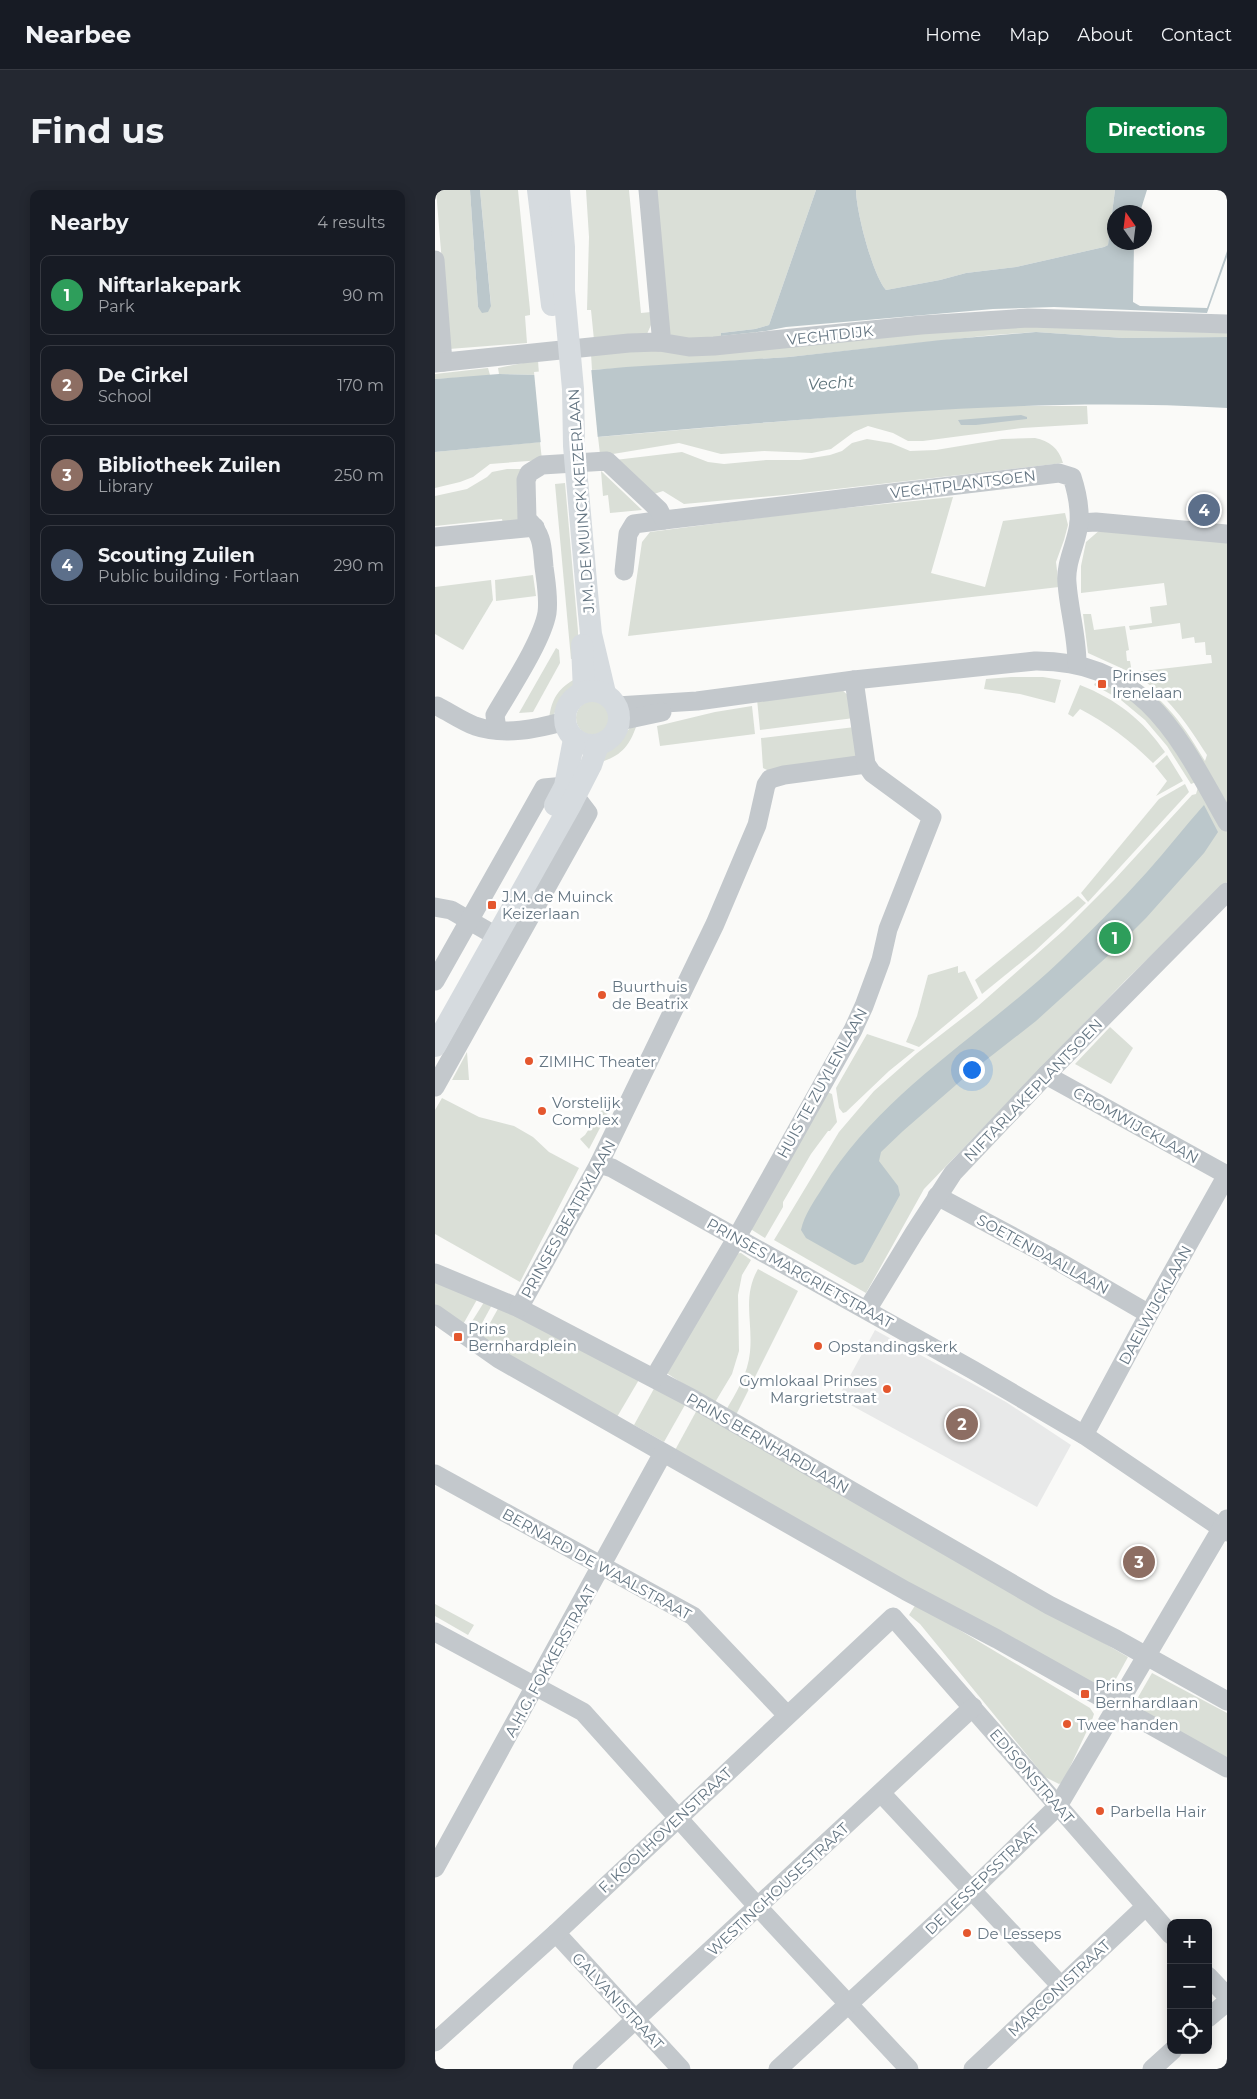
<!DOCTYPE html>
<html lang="en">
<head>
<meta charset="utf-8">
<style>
  body { margin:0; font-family:Montserrat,sans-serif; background:#242831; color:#f1f3f6 }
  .controls { position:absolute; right:15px; bottom:15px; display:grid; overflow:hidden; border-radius:10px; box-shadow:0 2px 12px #0003 }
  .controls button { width:45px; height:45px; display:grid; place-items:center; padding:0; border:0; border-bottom:1px solid #363941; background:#171b24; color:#f1f3f6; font:25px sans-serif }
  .compass { position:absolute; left:672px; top:15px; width:45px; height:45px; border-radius:50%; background:#171b24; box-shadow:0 2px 12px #0003; rotate:346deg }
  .you { position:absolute; left:536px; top:879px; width:18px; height:18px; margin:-12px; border:4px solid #fff; border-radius:50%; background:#1a73e8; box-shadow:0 0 0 8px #1a73e833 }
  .badge { display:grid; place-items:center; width:32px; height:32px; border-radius:50%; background:#0b8043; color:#fff; font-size:16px; font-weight:700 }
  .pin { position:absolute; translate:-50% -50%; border:2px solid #fff; box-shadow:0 1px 5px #0006 }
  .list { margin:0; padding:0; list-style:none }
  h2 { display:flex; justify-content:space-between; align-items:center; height:65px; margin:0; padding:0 20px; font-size:21px }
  h2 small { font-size:16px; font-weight:400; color:#9ea1a6 }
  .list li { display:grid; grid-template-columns:32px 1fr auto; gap:15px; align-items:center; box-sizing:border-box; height:80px; margin:0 10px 10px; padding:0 10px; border:1px solid #363941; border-radius:10px }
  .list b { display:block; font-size:19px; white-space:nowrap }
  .list p { margin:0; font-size:16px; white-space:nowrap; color:#9ea1a6 }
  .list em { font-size:16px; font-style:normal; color:#9ea1a6 }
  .icon { flex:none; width:28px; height:28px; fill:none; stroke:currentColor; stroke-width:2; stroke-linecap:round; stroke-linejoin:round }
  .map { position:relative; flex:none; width:792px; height:1879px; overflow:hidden; border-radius:10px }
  header { display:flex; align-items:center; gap:30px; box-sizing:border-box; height:70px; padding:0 25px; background:#171b24; border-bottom:1px solid #363941 }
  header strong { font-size:24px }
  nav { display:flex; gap:28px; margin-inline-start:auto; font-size:18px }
  .intro { display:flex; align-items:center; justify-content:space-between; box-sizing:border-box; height:120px; padding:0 30px }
  h1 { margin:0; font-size:35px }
  .button { padding:12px 22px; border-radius:10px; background:#0b8043; color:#fff; font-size:18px; font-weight:700 }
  main { display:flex; gap:30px; padding:0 30px }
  aside { flex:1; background:#171b24; border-radius:10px; box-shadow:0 2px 12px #0003 }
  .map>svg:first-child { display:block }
  .built { fill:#e8e9e9 }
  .green { fill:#dadfd7 }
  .water { fill:#bbc7cb }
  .pier { fill:#fafaf8 }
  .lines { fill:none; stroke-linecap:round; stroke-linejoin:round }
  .minor { stroke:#c3c8cc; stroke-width:19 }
  .major { stroke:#d6dbdf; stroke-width:22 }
  .poi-dot { fill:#e4572e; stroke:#fff; stroke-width:2 }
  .labels { text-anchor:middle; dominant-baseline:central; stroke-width:5; stroke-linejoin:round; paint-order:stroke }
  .street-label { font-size:15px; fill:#657683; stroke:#fff }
  .poi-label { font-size:15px; fill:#657683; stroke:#fff; text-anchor:start }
  .water-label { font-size:16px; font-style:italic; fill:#60757c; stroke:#fff }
</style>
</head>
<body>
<header>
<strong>Nearbee</strong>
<nav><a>Home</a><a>Map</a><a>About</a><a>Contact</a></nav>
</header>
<div class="intro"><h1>Find us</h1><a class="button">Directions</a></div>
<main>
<aside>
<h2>Nearby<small>4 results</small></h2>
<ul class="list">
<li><span class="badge" style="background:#2e9e5b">1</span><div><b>Niftarlakepark</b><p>Park</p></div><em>90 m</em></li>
<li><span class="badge" style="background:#8d6e63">2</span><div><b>De Cirkel</b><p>School</p></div><em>170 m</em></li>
<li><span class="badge" style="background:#8d6e63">3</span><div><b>Bibliotheek Zuilen</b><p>Library</p></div><em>250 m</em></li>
<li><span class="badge" style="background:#5c6f8a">4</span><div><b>Scouting Zuilen</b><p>Public building · Fortlaan</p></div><em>290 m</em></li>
</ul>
</aside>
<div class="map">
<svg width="792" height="1879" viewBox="0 0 792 1879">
  <rect width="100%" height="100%" fill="#fafaf8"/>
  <polygon class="built" points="440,1140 571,1212 636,1255 602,1317 403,1208"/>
  <g class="green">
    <polygon points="1,0 35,0 43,117 47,121 52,120 56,115 45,0 83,0 95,120 95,125 90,126 92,153 14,159"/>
    <polygon points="151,0 194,0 206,123 216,122 216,135 212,144 159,150 156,120 152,120 154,47"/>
    <polygon points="219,0 381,0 334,135 320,139 286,143 286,146 321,142 321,148 265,153 233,144"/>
    <path d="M421,0h259l-7,55 -4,2 -88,20 -50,6 -26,7 -54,10c-13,-14 -30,-79 -30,-100z"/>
    <polygon points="566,134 792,143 792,147 688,148 601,142 558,145 354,167 157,180 156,164"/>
    <polygon points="103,170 104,185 64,184 63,178"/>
    <polygon points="53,178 55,185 52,186 0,189 0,184"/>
    <polygon points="565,216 652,216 653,234 587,238 488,251 473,251 458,243 433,236 419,242 396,259 377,263 329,261 286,264 244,253 172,265 165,264 163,247 480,220"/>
    <path d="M600,248c14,3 24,10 28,25l-279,32 -100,9 -21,-13 -9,3 -39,-34 67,-8 26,10 16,2 42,-4h34l30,-5 12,-4 10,-8 15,-4 24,4 19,8 26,-1 66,-11z"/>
    <polygon points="105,252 107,270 55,274 38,287 25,292 0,298 0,262"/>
    <polygon points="72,279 90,279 84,332 68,334 67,329 0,336 0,306 32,299 52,287 57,282"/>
    <polygon points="166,281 207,320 175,323 173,305 168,306"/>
    <polygon points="130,293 143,441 143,469 136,469 120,294"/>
    <polygon points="518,307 496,383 550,397 568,331 630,323 633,335 629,350 621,372 624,397 193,446 207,352 215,342 361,323"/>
    <path d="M666,339l126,14v339l-102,99 -201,208 -58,104 -92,-53 65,-108 35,-41 42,-37 62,-48 86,-76 50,-50 78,-85 4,-1 8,-27 -89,-98c46,24 64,49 90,92l2,-6c-21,-33 -38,-58 -71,-80l-1,-3 77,-9 -1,-8h-5l-1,-13 -10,1 -1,-6 -12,2 -2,-16 -50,7 -1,-4 23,-3 -2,-16 17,-2 -3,-22 -83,10v-27l5,-24z"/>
    <polygon points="98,385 101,406 61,411 60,390"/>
    <polygon points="56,390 58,410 28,460 0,444 0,397"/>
    <polygon points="648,424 656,424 659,440 690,436 694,460 691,461 692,471 695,471 697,483 653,463"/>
    <polygon points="121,458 124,460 125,473 98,522 84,523"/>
    <polygon points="576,487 608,487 626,490 620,513 585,504 549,499 551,489"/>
    <path d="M142,488l-4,13 -12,16 -1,-1 -11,14c2,-21 10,-33 28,-42z"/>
    <polygon points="671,492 713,521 761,592 756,594 732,556 710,530 686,510 659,495 660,493 668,496"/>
    <path d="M645,495c36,14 63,35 85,67l-12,11c-22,-22 -46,-40 -73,-54l-7,8 -5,-3z"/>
    <polygon points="406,499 416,508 419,528 325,540 322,509"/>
    <circle cx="158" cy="528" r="17"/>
    <polygon points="317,516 320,544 225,556 222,536 280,522"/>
    <path d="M197,536l4,1c-6,17 -14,28 -32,34l-2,-9 15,-11z"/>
    <polygon points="420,537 423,561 420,567 334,581 328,578 326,548"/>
    <polygon points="732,565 748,591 721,606 732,591 720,576"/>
    <polygon points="750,594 754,602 653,712 646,703 724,609"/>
    <polygon points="643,706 651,713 600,761 547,804 540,790"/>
    <polygon points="523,776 523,783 530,781 543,808 484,857 471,852 482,826 493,785"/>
    <polygon points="675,837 698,858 676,894 640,874"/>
    <polygon points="432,844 480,860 454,881 411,922 408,923 404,918 401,898"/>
    <polygon points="32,862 34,890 17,890"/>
    <polygon points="390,901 397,904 402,932 395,941 393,941 376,964 348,1012 348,1017 330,1048 314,1038"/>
    <polygon points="7,908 44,927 79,936 98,947 114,962 144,978 85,1092 0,1044 0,920"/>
    <polygon points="173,910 177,915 154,959 145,949 150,945"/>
    <polygon points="306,1063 316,1070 307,1085 303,1105 304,1161 297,1184 279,1214 230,1182 296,1064"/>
    <path d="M323,1079l40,22 -63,126 -10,-5c11,-19 23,-38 25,-60 3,-31 -8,-55 8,-83z"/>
    <polygon points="0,1088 44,1106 26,1138 0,1119"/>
    <polygon points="51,1109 58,1113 40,1146 31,1141"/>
    <polygon points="65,1115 205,1188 182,1227 45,1151"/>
    <polygon points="221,1195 251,1213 229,1252 199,1235"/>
    <polygon points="263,1218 693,1467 671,1507 239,1262"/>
    <polygon points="0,1414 39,1435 33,1445 0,1426"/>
    <polygon points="481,1414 655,1518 659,1524 657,1530 628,1592 624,1594 610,1587 485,1434 474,1425"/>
    <polygon points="717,1483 792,1523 792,1570 698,1516"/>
  </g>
  <g class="water">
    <polygon points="35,0 45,0 56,116 53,122 47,123 43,117"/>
    <path d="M381,0h40c0,21 17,86 30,100l54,-10 26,-7 50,-6 88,-20 4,-2 7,-55h32l-6,19 1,3h-27v30l22,1 -3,2 -1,57 7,4 67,2 20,-57v6l-20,56 -153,-6 -61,2 -207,18 -20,4 -45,5v-3l34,-4 14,-4z"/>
    <path d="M601,142l87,6 104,-1v71c-148,-9 -295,1 -442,13 -117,9 -233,20 -350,31v-73l64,-5 39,1 88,-8 163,-10 152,-17z"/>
    <polygon points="586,225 592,227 592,229 541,235 526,235 523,230"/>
    <path d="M769,615l14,27 -14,21 -58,65 -35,35 -75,68 -64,50 -69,60 -22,21 -2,9 19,25 2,9 -37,67 -8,3 -3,-1 -46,-26 -5,-8c3,-15 14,-30 22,-43 58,-95 158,-151 237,-226 30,-29 59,-58 87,-89 20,-22 37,-45 57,-67z"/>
  </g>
  <polygon class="pier" points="156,177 163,250 106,255 99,182"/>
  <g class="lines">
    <g class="minor">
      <polyline points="213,0 226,144 224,152"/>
      <polyline points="0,70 8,172"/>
      <polyline points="0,173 194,153 224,152 254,157 279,156 486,135 593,128 792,134"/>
      <polyline points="644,333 661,332 792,344"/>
      <polyline points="0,347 100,337"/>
      <polyline points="189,381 193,344 199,334 229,330"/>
      <path d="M2,516c12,6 25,15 38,20 29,10 62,3 90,-5"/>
      <path d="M182,516l80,-5 157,-21 181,-19c110,-1 145,78 192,161"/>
      <polyline points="185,531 227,522"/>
      <path d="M62,540l-2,-15c15,-26 47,-74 52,-102 2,-15 -1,-31 -3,-46 -2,-21 -1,-32 -17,-48l-1,-39 3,-7 13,-8 65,-4 52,49 5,10 395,-47 13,4c5,15 8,30 7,46 -2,20 -14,39 -12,60 2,28 10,52 10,81"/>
      <polyline points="0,717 16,720 61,746"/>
      <polyline points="0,791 109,598 130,596"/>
      <polyline points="611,885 792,985"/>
      <polyline points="0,897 153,623 140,606"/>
      <polyline points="164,974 177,978 538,1180 649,1245 792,1342"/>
      <polyline points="502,1006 614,1066 714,1124"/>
      <polyline points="0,1083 84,1118 258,1209 614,1415 681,1449 792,1511"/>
      <polyline points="84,1118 164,974 280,734 322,635 331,595 335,589 349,585 431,574"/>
      <polyline points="432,1120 479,1043 518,983 611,885 792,702"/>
      <polyline points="0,1124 64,1169 471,1401 562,1449 792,1578"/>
      <polyline points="219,1188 302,1047 418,840 429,816 446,770 453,739 497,627 437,583 431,574 419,490"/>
      <polyline points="649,1245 714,1124 792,985"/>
      <polyline points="0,1284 258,1426 352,1525"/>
      <polyline points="0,1442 148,1522 323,1717 474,1879"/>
      <polyline points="446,1603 626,1796"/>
      <polyline points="0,1678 228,1263"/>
      <polyline points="121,1743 246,1879"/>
      <polyline points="773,1786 792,1806"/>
      <polyline points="773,1828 792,1812"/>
      <polyline points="0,1852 121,1743 458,1427 736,1745"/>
      <polyline points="147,1879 538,1517"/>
      <polyline points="343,1879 537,1700 623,1616 792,1329"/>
      <polyline points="538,1879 710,1717"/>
      <polyline points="717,1879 738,1860"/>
    </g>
    <g class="major">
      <polyline points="103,0 117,115"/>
      <polyline points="124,0 129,57 129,101 138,199 139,256 152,403 156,444 170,503"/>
      <polyline points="147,455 149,502"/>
      <circle cx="157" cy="528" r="27"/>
      <polyline points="120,615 130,596 139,549"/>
      <polyline points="0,856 136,614 156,575 163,555"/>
    </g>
  </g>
  <g class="poi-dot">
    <rect x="662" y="489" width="10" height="10" rx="2.5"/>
    <rect x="52" y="710" width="10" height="10" rx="2.5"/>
    <circle cx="167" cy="805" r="5"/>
    <circle cx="94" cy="871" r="5"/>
    <circle cx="107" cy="921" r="5"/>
    <rect x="18" y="1142" width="10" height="10" rx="2.5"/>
    <circle cx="383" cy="1156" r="5"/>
    <circle cx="452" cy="1199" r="5"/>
    <rect x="645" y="1499" width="10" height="10" rx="2.5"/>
    <circle cx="632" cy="1534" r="5"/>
    <circle cx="665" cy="1621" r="5"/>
    <circle cx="532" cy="1743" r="5"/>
  </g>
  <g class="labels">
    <g class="street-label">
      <text transform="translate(395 145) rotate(-6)">VECHTDIJK</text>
      <text transform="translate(528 294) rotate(-7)">VECHTPLANTSOEN</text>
      <text transform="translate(146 311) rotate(-94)">J.M. DE MUINCK KEIZERLAAN</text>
      <text transform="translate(387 893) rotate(-61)">HUIS TE ZUYLENLAAN</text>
      <text transform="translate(598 900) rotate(-46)">NIFTARLAKEPLANTSOEN</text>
      <text transform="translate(701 935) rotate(29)">CROMWIJCKLAAN</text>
      <text transform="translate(133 1029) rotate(-61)">PRINSES BEATRIXLAAN</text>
      <text transform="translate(608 1064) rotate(29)">SOETENDAALLAAN</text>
      <text transform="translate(365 1083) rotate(29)">PRINSES MARGRIETSTRAAT</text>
      <text transform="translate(720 1115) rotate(-61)">DAELWIJCKLAAN</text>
      <text transform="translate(333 1253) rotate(30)">PRINS BERNHARDLAAN</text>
      <text transform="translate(162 1374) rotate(29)">BERNARD DE WAALSTRAAT</text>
      <text transform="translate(115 1471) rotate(-61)">A.H.G. FOKKERSTRAAT</text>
      <text transform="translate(597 1586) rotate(49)">EDISONSTRAAT</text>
      <text transform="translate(230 1640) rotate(-43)">F. KOOLHOVENSTRAAT</text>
      <text transform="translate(547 1689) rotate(-44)">DE LESSEPSSTRAAT</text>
      <text transform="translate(343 1699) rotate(-43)">WESTINGHOUSESTRAAT</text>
      <text transform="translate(624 1798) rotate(-43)">MARCONISTRAAT</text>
      <text transform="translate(183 1811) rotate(47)">GALVANISTRAAT</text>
    </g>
    <g class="poi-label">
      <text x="677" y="485">Prinses<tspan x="677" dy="17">Irenelaan</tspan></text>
      <text x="67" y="706">J.M. de Muinck<tspan x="67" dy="17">Keizerlaan</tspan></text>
      <text x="177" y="796">Buurthuis<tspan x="177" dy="17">de Beatrix</tspan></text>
      <text x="104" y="871">ZIMIHC Theater</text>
      <text x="117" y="912">Vorstelijk<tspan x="117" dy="17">Complex</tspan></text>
      <text x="33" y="1138">Prins<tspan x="33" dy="17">Bernhardplein</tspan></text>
      <text x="393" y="1156">Opstandingskerk</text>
      <text x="442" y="1190" text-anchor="end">Gymlokaal Prinses<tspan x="442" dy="17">Margrietstraat</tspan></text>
      <text x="660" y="1495">Prins<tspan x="660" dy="17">Bernhardlaan</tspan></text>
      <text x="642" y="1534">Twee handen</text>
      <text x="675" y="1621">Parbella Hair</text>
      <text x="542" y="1743">De Lesseps</text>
    </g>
    <g class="water-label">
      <text transform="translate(396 193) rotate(-4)">Vecht</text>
    </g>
  </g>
</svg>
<div class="controls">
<button>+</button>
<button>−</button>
<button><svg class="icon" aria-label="locate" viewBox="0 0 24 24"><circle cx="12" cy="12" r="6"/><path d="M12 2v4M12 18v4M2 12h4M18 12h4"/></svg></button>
</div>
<svg class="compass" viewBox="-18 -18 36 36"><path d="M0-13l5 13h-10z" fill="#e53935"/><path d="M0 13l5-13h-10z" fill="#9ea1a6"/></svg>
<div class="you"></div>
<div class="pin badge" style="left:680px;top:748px;background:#2e9e5b">1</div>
<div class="pin badge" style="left:527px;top:1234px;background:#8d6e63">2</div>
<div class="pin badge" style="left:704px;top:1372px;background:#8d6e63">3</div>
<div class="pin badge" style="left:769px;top:320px;background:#5c6f8a">4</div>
</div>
</main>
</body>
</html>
